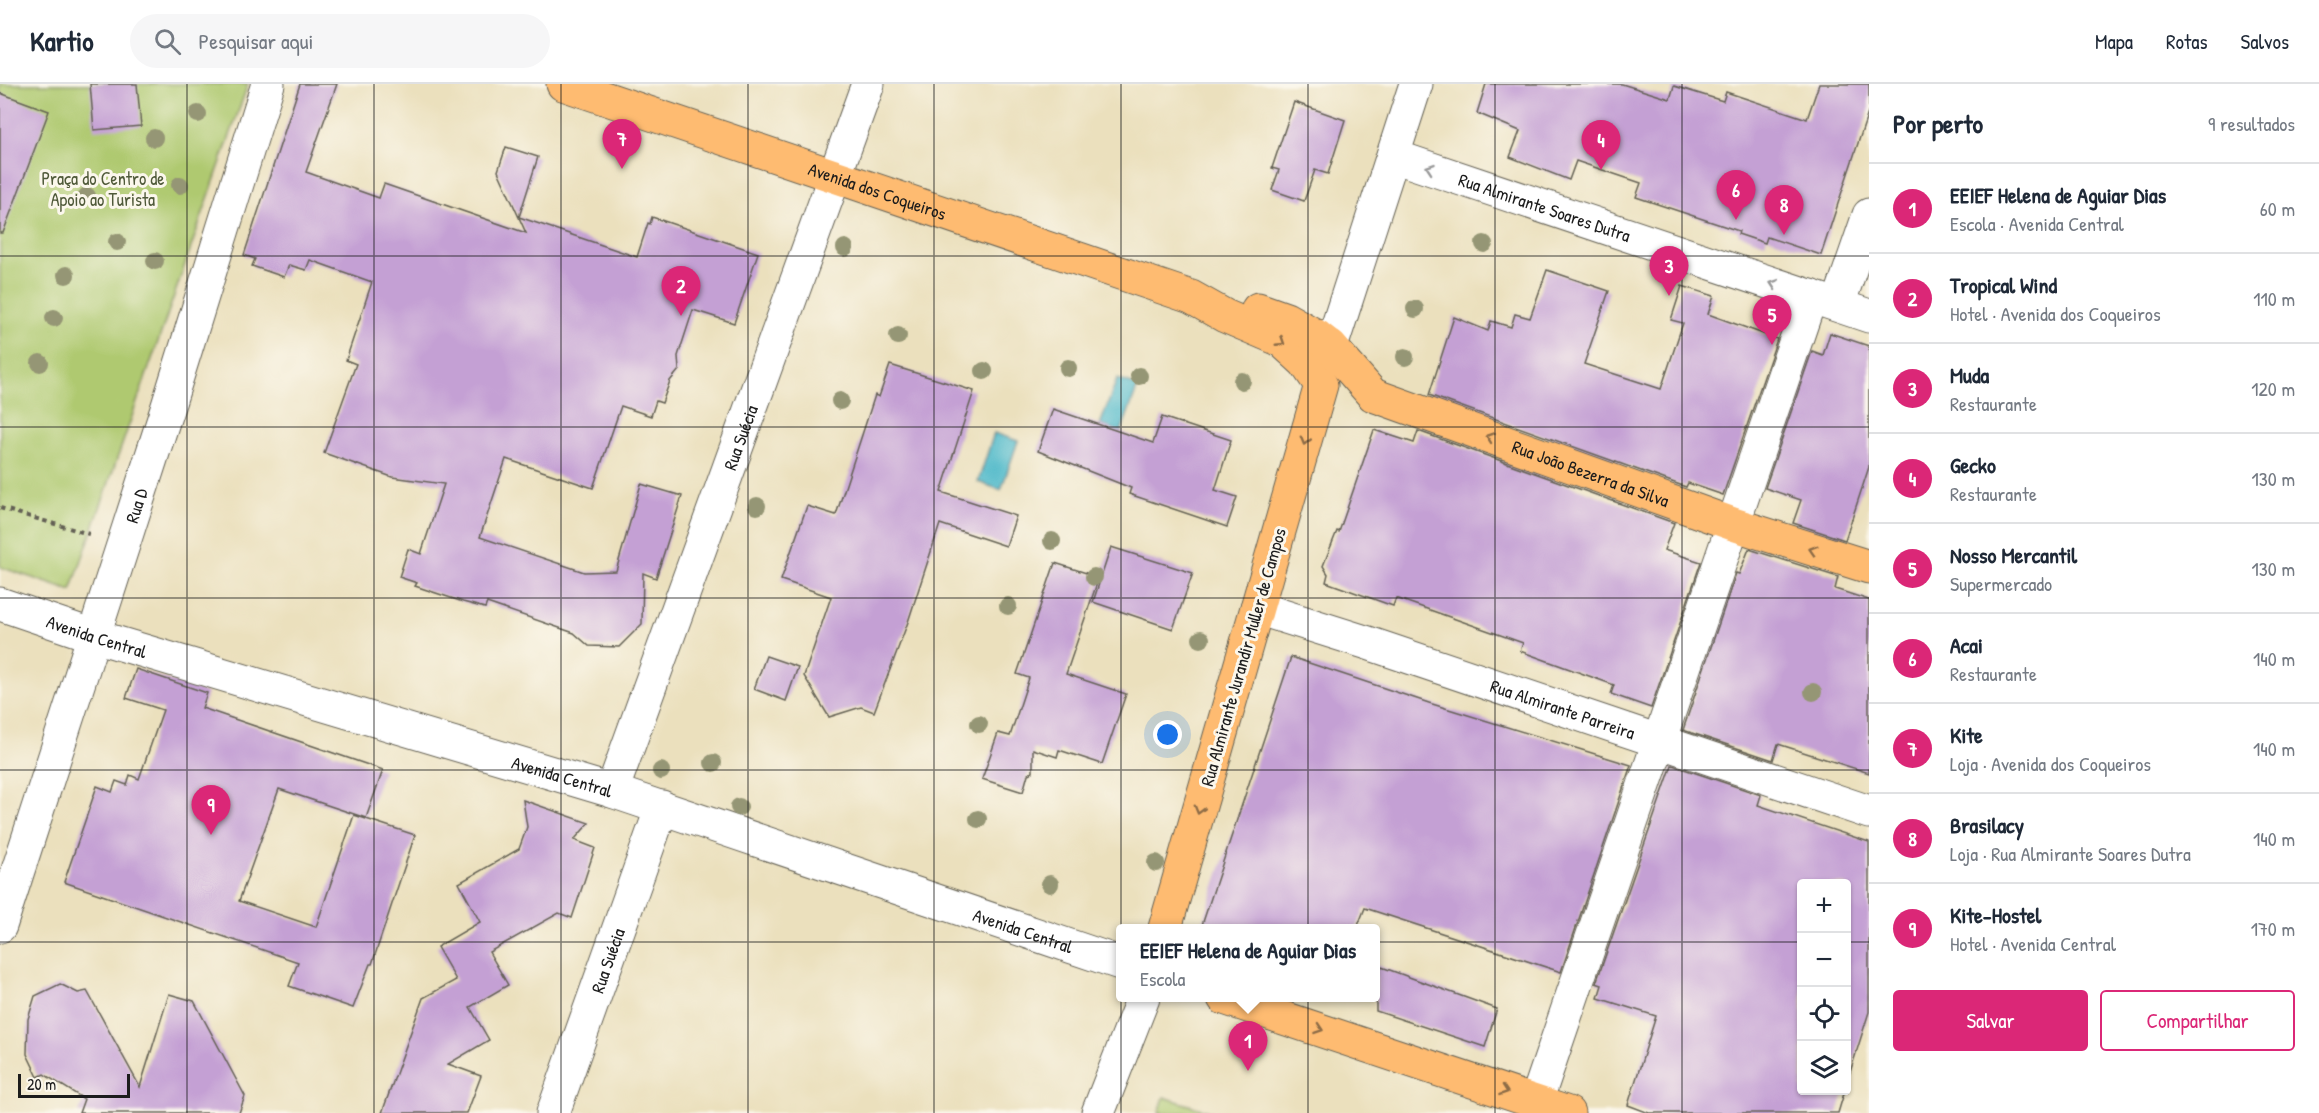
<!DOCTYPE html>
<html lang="pt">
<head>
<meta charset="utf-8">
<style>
  body { margin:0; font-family:"Patrick Hand",sans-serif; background:#f6f6f7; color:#1f2937 }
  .controls { position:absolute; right:18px; bottom:18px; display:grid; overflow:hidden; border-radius:6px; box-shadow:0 2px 4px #0004 }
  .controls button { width:54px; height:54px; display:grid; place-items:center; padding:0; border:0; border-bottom:2px solid #e0e1e3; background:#fff; color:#1f2937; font:30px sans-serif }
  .scale { position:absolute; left:18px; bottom:15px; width:112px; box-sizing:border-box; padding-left:6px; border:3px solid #1c1c1c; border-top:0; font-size:16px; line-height:21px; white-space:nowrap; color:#1c1c1c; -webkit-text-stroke:4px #fbf7ec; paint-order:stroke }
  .you { position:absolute; left:1168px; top:651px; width:21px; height:21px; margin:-15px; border:4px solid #fff; border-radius:50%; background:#1a73e8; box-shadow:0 0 0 9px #1a73e833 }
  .badge { display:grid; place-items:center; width:39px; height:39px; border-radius:50%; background:#db2777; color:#fff; font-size:20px; font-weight:700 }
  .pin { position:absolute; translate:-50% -50px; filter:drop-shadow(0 2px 3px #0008) }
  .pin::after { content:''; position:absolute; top:32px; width:21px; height:18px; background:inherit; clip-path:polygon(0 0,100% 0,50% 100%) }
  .popup { position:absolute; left:1116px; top:840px; width:264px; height:78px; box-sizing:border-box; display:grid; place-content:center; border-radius:6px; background:#fff; filter:drop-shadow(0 2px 4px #0005); font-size:20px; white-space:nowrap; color:#747a83 }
  .popup b { font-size:22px; color:#1f2937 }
  .popup::after { content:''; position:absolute; left:50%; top:100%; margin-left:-12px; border:12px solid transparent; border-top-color:#fff }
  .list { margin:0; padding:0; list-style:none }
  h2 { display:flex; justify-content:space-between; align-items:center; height:78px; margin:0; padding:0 24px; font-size:26px }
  h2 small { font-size:20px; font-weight:400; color:#747a83 }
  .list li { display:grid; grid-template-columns:39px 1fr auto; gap:18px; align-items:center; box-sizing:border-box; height:90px; padding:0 24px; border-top:2px solid #e0e1e3 }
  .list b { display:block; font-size:22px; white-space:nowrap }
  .list p { margin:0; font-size:20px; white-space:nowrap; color:#747a83 }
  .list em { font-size:20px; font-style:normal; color:#747a83 }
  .actions { display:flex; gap:12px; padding:18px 24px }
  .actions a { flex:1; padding:14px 0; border:2px solid #db2777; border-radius:6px; text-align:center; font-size:21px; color:#db2777 }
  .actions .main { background:#db2777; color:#fff }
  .icon { flex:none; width:33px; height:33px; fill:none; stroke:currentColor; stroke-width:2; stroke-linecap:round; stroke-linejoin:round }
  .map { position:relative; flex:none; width:1869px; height:1029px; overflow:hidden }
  header { display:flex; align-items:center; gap:36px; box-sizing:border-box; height:84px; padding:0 30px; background:#fff; border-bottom:2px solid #e0e1e3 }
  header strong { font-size:28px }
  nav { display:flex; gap:33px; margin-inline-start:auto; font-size:21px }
  .search { width:420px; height:54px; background:#f6f6f7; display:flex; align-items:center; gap:15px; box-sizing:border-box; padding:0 21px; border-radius:33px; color:#747a83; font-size:22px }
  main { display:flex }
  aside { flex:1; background:#fff }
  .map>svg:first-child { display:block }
  .green { fill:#afc96f; stroke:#667246; stroke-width:1.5 }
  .water { fill:#4cb8c9; stroke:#346a72; stroke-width:1.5 }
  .building { fill:#c4a0d4 }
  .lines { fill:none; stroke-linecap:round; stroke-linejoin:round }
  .minor-casing { stroke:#646154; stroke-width:35 }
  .major-casing { stroke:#646154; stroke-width:35 }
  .path { stroke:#646154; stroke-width:4; stroke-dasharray:4.5 4.5; stroke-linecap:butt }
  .minor { stroke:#fff; stroke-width:33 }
  .major { stroke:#febb71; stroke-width:33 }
  .tree { fill:#959674 }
  .oneway { stroke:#999 }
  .oneway2 { stroke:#8d6c46 }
  .grid { fill:none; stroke:#1c1c1c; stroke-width:1.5; stroke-opacity:0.55 }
  .labels { text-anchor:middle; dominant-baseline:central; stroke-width:6; stroke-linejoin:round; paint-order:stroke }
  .park-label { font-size:18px; fill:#4f5939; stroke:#fbf7ec }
  .street-label { font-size:18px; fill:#1c1c1c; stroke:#fbf7ec }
</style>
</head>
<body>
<header>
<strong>Kartio</strong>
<div class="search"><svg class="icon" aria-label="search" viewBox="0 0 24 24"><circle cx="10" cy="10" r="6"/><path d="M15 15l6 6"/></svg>Pesquisar aqui</div>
<nav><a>Mapa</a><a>Rotas</a><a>Salvos</a></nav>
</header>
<main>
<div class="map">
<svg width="1869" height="1029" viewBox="0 0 1869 1029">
  <rect width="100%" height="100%" fill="#fbf7ec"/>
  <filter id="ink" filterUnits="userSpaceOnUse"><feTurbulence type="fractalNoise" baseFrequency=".0167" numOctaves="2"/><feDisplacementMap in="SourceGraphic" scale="12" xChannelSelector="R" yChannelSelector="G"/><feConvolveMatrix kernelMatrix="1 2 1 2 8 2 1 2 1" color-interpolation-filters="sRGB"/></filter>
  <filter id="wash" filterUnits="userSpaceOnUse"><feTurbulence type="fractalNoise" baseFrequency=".008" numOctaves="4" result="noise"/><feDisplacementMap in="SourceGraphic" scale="24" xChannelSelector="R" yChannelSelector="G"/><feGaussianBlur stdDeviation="1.35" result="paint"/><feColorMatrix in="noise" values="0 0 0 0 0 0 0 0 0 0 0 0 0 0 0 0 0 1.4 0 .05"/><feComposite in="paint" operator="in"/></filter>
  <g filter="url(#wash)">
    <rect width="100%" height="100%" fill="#ebe0bd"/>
    <g class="green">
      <polygon points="0,0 248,0 71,507 0,483"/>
      <polygon points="1164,1013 1214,1029 1159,1029"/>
    </g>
    <g class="water">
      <polygon points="1117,295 1138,302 1121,348 1100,341"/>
      <polygon points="994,349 1018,357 1001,406 978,398"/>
    </g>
    <g id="blocks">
      <g class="building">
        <polygon points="90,0 137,0 141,42 94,46"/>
        <polygon points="300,0 337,0 306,88 379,114 384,100 526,149 498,87 506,63 538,73 519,133 637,173 648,139 650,140 652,133 758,169 734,239 693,226 678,272 679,286 670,297 662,319 656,317 651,332 621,322 593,404 506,375 480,453 584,488 616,487 641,400 682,412 656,494 643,489 642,540 619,563 589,562 574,549 487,519 485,524 463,518 415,502 417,499 399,493 408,465 421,470 444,400 392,393 324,369 356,280 346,276 372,198 310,176 306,186 289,181 284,193 252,182 255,175 244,171"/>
        <polygon points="1486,0 1622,0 1670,15 1674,2 1723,17 1726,8 1807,35 1819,0 1869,0 1869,26 1821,171 1767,153 1765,159 1738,150 1739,147 1636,113 1641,99 1576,77 1569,96 1510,73 1520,47 1477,29"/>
        <polygon points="0,9 49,27 3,149 0,149"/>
        <polygon points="1294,18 1345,36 1328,90 1315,86 1304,117 1272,106 1279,86 1272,84"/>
        <polygon points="1547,186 1609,207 1584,280 1661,305 1683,239 1671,236 1682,202 1714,212 1708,230 1777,255 1723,411 1688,399 1686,403 1429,311 1454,233 1488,247 1491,237 1511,243 1515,230 1530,234"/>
        <polygon points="1830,249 1869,262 1869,383 1845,456 1793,439 1801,416 1765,404 1812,267 1823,271"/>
        <polygon points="890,281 974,307 941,408 1016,432 1006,462 940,440 908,538 874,628 861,623 829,633 804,592 831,513 781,496 807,422 836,431 875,311 879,313"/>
        <polygon points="1053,325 1153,359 1162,333 1231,356 1215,406 1237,413 1227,443 1129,410 1131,404 1038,367"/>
        <polygon points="1374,346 1414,359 1418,347 1674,439 1664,466 1701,478 1651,624 1611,610 1614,601 1520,567 1523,559 1396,514 1393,522 1326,498 1328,490 1323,482 1337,447 1339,448"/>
        <polygon points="1111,463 1193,489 1173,545 1093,518"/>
        <polygon points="1749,465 1838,493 1835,505 1869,516 1869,689 1778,660 1773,676 1683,646 1736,489 1739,490"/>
        <polygon points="1055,479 1099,493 1066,590 1126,610 1102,680 1059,666 1057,673 1033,665 1033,688 1028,690 1023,708 982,695 998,649 1010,652 1029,594 1017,590"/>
        <polygon points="766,572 798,583 786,617 754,605"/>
        <polygon points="1291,573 1429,619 1631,681 1561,888 1365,824 1357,844 1201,844"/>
        <polygon points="136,585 207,609 202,624 383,686 366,734 279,705 239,817 316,843 354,731 415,751 372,880 370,880 353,924 289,902 298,878 64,798 97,702 112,708 116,697 127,701 130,691 139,695 163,626 126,614"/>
        <polygon points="1672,681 1761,711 1758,721 1869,758 1869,928 1846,1001 1846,800 1802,800 1802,1006 1845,1006 1838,1029 1649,1029 1628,1021 1656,932 1598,914 1602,901 1596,899"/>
        <polygon points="523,716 589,739 574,756 595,764 572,834 559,829 489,868 508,901 470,923 489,956 448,980 481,992 467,1029 382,1029 423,914 456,896 437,863 480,838 459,799 519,765 527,743"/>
        <polygon points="1376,881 1497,925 1485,963 1376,927"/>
        <polygon points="60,900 78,909 87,907 140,1003 169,910 194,917 245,1012 239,1029 79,1029 84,1015 44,990 38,993 27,970 28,935 35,912"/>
      </g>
    </g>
  </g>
  <g filter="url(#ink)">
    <use href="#blocks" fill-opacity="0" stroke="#646154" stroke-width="1.5"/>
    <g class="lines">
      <g class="minor-casing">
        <g id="minor">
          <path id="s1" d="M1393,72l476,160"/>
          <polyline points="1838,221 1869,131"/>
          <polyline points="1331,263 1416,0"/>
          <path id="s2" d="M0,520l94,32 518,155 508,172"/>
          <path id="s3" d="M1257,524l108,34 504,170"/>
          <path id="s4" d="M612,707l256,-707"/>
          <path id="s5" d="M0,842l168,-520 100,-322"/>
          <polyline points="1536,1018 1811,212"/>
          <path id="s6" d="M553,1029l109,-306"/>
          <polyline points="1098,1029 1143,914"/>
        </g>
      </g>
      <g class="major-casing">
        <g id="major">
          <path id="s7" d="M563,0l628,213 34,19 56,24 24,22 16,23 -156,543"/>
          <path id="s8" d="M1258,225l28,10 32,18 13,10 42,48 360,129 136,43"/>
          <polyline points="1224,914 1568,1029"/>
        </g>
      </g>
      <polyline class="path" points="0,424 89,450"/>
      <use href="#minor" class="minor"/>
      <use href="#major" class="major"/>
    </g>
    <g class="tree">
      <circle cx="198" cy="30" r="9"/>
      <circle cx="154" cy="54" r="9"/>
      <circle cx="180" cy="101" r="9"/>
      <circle cx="87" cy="112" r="9"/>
      <circle cx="117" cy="158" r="9"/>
      <circle cx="1484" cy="160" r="9"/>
      <circle cx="845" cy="164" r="9"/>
      <circle cx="155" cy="177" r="9"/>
      <circle cx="66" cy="191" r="9"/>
      <circle cx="1415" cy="225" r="9"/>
      <circle cx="54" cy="234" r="9"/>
      <circle cx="898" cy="252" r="9"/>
      <circle cx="1405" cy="273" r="9"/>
      <circle cx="40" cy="279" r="9"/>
      <circle cx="1068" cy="284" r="9"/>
      <circle cx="984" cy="287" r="9"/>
      <circle cx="1139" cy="292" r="9"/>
      <circle cx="1242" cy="297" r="9"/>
      <circle cx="840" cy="317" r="9"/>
      <circle cx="757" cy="422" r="9"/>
      <circle cx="1052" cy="457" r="9"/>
      <circle cx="1094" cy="493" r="9"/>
      <circle cx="1008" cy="522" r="9"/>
      <circle cx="1201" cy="555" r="9"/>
      <circle cx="1813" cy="608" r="9"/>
      <circle cx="979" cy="640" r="9"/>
      <circle cx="713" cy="679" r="9"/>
      <circle cx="661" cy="687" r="9"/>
      <circle cx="739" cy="723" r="9"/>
      <circle cx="978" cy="735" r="9"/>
      <circle cx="1156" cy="779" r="9"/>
      <circle cx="1050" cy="800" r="9"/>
    </g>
    <defs><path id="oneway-chevron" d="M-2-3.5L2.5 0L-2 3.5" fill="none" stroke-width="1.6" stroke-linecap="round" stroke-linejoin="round" transform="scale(1.5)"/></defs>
    <g class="oneway">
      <use href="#oneway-chevron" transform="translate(1430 84) rotate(-161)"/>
      <use href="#oneway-chevron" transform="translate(1774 200) rotate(-161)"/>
    </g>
    <g class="oneway2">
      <use href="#oneway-chevron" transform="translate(1281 258) rotate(33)"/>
      <use href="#oneway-chevron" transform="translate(1490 353) rotate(-160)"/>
      <use href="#oneway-chevron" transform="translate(1305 357) rotate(106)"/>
      <use href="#oneway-chevron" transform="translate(1813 466) rotate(-163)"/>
      <use href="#oneway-chevron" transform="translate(1199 726) rotate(106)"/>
      <use href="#oneway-chevron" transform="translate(1319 945) rotate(19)"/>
      <use href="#oneway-chevron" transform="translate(1504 1007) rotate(19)"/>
    </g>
  </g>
  <path class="grid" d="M187,0v1029M374,0v1029M561,0v1029M748,0v1029M934,0v1029M1121,0v1029M1308,0v1029M1495,0v1029M1682,0v1029M0,172h1869M0,343h1869M0,514h1869M0,686h1869M0,858h1802M1846,858h23"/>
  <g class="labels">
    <g class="park-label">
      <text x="103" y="94">Praça do Centro de<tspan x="103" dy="21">Apoio ao Turista</tspan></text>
    </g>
    <g class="street-label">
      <text stroke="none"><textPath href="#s7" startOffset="332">Avenida dos Coqueiros</textPath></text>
      <text stroke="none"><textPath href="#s1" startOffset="160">Rua Almirante Soares Dutra</textPath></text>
      <text stroke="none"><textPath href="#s4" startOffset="376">Rua Suécia</textPath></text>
      <text stroke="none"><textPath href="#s8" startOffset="378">Rua João Bezerra da Silva</textPath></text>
      <text stroke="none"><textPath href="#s5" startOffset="442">Rua D</textPath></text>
      <text stroke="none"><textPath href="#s2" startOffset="102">Avenida Central</textPath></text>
      <text transform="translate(1243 573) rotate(-74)">Rua Almirante Jurandir Muller de Campos</text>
      <text stroke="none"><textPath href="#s3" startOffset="322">Rua Almirante Parreira</textPath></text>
      <text stroke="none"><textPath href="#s2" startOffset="588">Avenida Central</textPath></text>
      <text stroke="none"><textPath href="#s2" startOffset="1074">Avenida Central</textPath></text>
      <text stroke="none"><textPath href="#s6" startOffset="162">Rua Suécia</textPath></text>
    </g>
  </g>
</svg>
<div class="controls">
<button>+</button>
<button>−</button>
<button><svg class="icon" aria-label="locate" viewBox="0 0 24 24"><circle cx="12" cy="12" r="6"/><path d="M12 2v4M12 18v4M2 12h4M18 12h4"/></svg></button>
<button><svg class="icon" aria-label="layers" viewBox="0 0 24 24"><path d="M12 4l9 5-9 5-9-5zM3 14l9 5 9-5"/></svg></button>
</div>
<div class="scale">20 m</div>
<div class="you"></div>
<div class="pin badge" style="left:1248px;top:987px">1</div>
<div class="popup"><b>EEIEF Helena de Aguiar Dias</b>Escola</div>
<div class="pin badge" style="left:681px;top:232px">2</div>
<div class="pin badge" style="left:1669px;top:212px">3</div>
<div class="pin badge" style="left:1601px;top:86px">4</div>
<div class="pin badge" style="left:1772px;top:261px">5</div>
<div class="pin badge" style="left:1736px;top:136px">6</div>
<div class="pin badge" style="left:622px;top:85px">7</div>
<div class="pin badge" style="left:1784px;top:151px">8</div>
<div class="pin badge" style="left:211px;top:751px">9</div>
</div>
<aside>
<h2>Por perto<small>9 resultados</small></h2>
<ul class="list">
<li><span class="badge">1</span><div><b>EEIEF Helena de Aguiar Dias</b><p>Escola · Avenida Central</p></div><em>60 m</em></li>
<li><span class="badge">2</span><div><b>Tropical Wind</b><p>Hotel · Avenida dos Coqueiros</p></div><em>110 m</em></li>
<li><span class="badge">3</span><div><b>Muda</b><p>Restaurante</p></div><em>120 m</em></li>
<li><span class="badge">4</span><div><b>Gecko</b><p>Restaurante</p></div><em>130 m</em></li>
<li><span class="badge">5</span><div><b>Nosso Mercantil</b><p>Supermercado</p></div><em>130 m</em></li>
<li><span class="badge">6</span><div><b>Acai</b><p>Restaurante</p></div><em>140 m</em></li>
<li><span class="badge">7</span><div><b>Kite</b><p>Loja · Avenida dos Coqueiros</p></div><em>140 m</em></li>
<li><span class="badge">8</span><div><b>Brasilacy</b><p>Loja · Rua Almirante Soares Dutra</p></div><em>140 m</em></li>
<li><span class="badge">9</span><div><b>Kite-Hostel</b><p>Hotel · Avenida Central</p></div><em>170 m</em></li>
</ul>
<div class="actions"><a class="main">Salvar</a><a>Compartilhar</a></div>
</aside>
</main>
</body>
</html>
